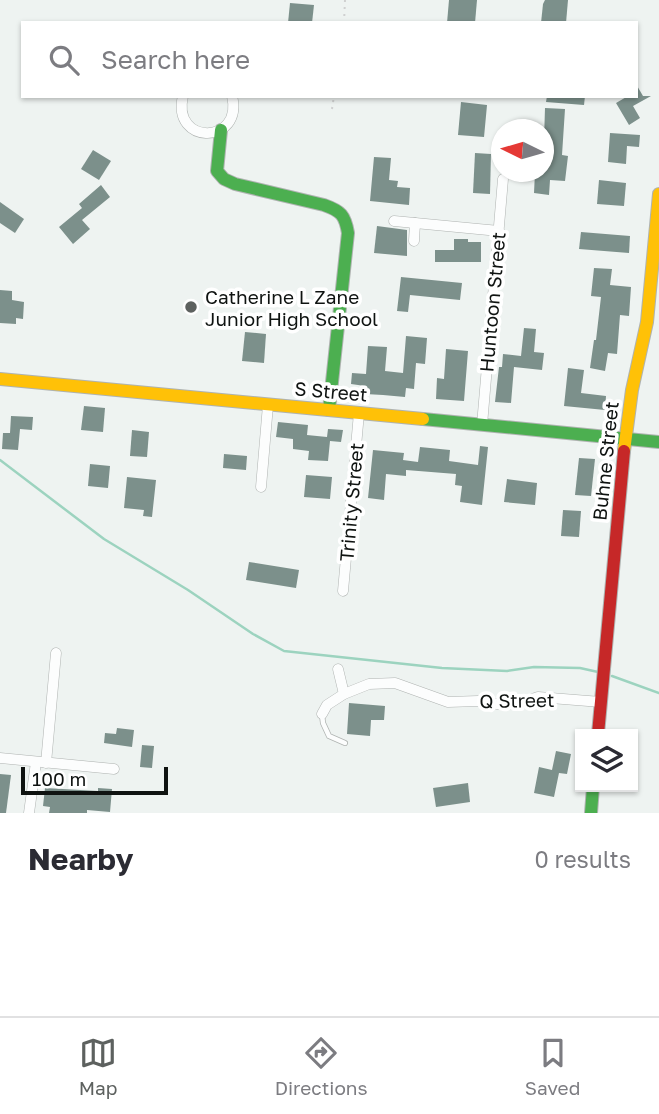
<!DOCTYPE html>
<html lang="en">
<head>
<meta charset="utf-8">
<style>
  body { margin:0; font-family:"Golos Text",sans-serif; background:#f2f2f3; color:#2b2b33 }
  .controls { position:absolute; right:21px; bottom:21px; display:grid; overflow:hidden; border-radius:0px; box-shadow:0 2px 5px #0004 }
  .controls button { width:63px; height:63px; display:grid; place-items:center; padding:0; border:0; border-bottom:2px solid #e1e1e2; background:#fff; color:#2b2b33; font:35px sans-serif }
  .compass { position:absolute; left:491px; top:119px; width:63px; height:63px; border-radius:50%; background:#fff; box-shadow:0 2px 5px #0004; rotate:275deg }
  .scale { position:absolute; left:21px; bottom:18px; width:147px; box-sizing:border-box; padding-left:7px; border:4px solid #0f1311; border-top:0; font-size:19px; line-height:24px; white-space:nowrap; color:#0f1311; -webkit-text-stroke:5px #fff; paint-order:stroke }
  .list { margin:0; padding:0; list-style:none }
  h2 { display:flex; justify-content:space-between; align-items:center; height:91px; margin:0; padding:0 28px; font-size:30px }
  h2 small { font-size:23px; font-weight:400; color:#7c7c81 }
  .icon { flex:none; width:38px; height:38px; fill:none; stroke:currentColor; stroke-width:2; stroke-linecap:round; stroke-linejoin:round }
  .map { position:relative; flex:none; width:659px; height:813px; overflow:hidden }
  .search { position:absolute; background:#fff; box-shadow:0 2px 5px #0004; left:21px; right:21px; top:21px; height:77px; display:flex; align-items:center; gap:18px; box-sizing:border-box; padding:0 24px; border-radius:0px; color:#7c7c81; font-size:26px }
  .sheet { height:203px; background:#fff }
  nav { display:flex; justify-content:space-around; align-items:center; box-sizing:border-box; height:98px; border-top:2px solid #e1e1e2; background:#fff; font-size:19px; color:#7c7c81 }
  nav a { display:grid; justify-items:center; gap:4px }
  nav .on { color:#5d615f }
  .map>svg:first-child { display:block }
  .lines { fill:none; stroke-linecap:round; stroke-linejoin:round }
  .stream { stroke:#9cd3bf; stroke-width:2.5 }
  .building { fill:#7c908b }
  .lane-casing { stroke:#afb3b1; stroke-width:6 }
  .street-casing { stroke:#afb3b1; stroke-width:11 }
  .fast-casing { stroke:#afb3b1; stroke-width:14 }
  .slow-casing { stroke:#afb3b1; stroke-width:14 }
  .jam-casing { stroke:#afb3b1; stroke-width:14 }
  .path { stroke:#cfd0d0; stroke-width:2; stroke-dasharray:2 5; stroke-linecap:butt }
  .lane { stroke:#fcfdfd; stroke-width:4.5 }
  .street { stroke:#fcfdfd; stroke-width:10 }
  .fast { stroke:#4caf50; stroke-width:12 }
  .slow { stroke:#ffc107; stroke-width:12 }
  .jam { stroke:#c62828; stroke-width:12 }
  .poi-dot { fill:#5d615f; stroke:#fff; stroke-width:2.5 }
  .labels { text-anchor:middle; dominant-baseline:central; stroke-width:7; stroke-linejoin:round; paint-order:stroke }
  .poi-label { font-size:19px; fill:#0f1311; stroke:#fff; text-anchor:start }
  .street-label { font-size:19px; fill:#0f1311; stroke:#fff }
</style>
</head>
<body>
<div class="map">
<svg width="659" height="813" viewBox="0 0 659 813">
  <rect width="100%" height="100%" fill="#eef3f1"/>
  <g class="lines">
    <g class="stream">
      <polyline points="0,460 104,539 188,590 253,634 284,651 442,668 507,671 534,667 580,668 598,672"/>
      <polyline points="612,676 659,693"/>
    </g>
  </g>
  <g class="building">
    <polygon points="449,0 477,0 475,23 447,23"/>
    <polygon points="545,0 568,0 566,23 541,23 543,4"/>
    <polygon points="290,3 314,5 312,23 288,23"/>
    <polygon points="636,84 643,96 651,96 633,106 640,118 629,125 616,103 628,96 636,96"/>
    <polygon points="547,96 585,96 584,105 546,102"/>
    <polygon points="461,102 487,105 484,137 458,135"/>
    <polygon points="545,108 565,109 562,155 568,156 565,181 550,180 549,195 534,193 535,172 543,172"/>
    <polygon points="610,133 640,135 639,147 627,146 626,164 608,162"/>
    <polygon points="93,150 111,161 99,180 81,169"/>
    <polygon points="475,153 491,154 490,194 473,193"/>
    <polygon points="374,157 391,158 389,180 398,181 397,187 410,188 409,205 370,201"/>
    <polygon points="599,180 626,183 624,206 597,204"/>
    <polygon points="101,185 110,197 82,220 90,229 73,244 59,227 82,208 79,204"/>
    <polygon points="0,202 24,219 15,233 0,223"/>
    <polygon points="377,226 407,230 407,256 374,253"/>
    <polygon points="581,232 630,236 629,253 579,249"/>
    <polygon points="454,239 468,239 468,242 481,242 481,262 435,262 435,250 454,250"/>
    <polygon points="594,268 612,269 610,285 631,287 629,316 620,315 617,354 608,353 605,371 590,368 594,340 596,340 601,297 591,296"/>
    <polygon points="401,277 462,283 460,300 410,295 408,312 397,311"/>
    <polygon points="0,290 12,291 12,300 24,302 23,319 16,318 16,324 0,323"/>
    <polygon points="524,328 536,329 534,352 544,353 542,370 514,367 511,403 495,402 499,367 502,367 503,354 521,356"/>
    <polygon points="245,332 266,334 264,363 242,361"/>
    <polygon points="406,336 427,338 425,364 416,363 414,389 406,388 405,397 383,395 365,394 365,386 351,384 352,373 366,374 368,346 387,347 385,371 403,373"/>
    <polygon points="446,349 468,351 464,401 436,399 437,378 444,379"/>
    <polygon points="568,368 584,370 581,393 606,396 605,410 564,406"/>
    <polygon points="84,406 105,408 103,432 81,430"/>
    <polygon points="11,416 33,417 32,430 20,429 18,450 2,449 3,433 10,433"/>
    <polygon points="278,422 308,425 307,435 327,437 328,429 343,430 341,442 330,441 328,461 308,460 309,451 293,449 293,439 276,437"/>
    <polygon points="132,430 149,432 147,457 130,456"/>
    <polygon points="480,446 488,447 482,505 460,502 462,486 455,485 456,474 406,470 406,476 386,474 384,500 368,498 373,450 404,453 403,460 418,462 420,447 450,450 449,461 478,465"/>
    <polygon points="224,454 247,456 246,470 223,468"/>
    <polygon points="579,458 595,459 591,496 575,495"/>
    <polygon points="90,464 110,466 108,488 88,486"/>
    <polygon points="306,475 332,477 330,499 304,497"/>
    <polygon points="127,477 156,480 152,517 143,516 144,510 124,508"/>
    <polygon points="507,479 537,483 535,505 504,502"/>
    <polygon points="563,510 581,511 579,537 561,536"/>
    <polygon points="249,562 299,570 296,588 246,580"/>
    <polygon points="349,703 385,706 384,720 371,720 370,736 347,734"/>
    <polygon points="117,728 134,730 132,747 104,743 105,733 116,734"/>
    <polygon points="142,745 154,746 152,768 140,767"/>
    <polygon points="556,751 571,754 567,774 559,773 554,797 534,793 539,767 552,770"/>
    <polygon points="0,774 11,775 6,813 0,813"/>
    <polygon points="468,783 470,802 436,807 433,788"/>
    <polygon points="45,788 98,791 98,788 112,789 110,812 87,810 87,813 49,813 50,807 43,806"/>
  </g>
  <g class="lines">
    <g class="lane-casing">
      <polyline id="lane" points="322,715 323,723 329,736 345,743"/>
    </g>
    <g class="street-casing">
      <g id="street">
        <path d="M183,96c-12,50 61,49 49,0"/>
        <polyline points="394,221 499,231"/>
        <polyline points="414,241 415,223"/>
        <polyline points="482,425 503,179"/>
        <polyline points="261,487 268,405"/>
        <polyline points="343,591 359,413"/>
        <polyline points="338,669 344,694"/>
        <polyline points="322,714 327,705 344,694 369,684 395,683 448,702 478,701 504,705 521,703 538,697 601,702"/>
        <polyline points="0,758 114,769"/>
        <polyline points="46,763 56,653"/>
        <polyline points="29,813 36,762"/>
      </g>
    </g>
    <g class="fast-casing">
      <g id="fast">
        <path d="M221,130l-4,41 7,8 11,5 89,21c17,6 21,10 24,28l-19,177"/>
        <polyline points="423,419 659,442"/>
        <polyline points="591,813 593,787"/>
      </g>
    </g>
    <g class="slow-casing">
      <g id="slow">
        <polyline points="0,379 423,419"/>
        <polyline points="624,451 632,390 647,322 659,194"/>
      </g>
    </g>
    <g class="jam-casing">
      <polyline id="jam" points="598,734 624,451"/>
    </g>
    <g class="path">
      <polyline points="344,23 345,0"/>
      <polyline points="332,109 334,96"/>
    </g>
    <use href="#lane" class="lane"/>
    <use href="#street" class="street"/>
    <use href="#fast" class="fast"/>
    <use href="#slow" class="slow"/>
    <use href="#jam" class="jam"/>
  </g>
  <circle class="poi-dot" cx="191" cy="307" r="7"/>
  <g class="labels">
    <g class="poi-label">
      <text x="205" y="296">Catherine L Zane<tspan x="205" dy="22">Junior High School</tspan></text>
    </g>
    <g class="street-label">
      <text transform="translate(492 302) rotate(-85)">Huntoon Street</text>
      <text transform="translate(331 391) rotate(5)">S Street</text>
      <text transform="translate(605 461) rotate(-84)">Buhne Street</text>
      <text transform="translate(351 502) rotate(-85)">Trinity Street</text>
      <text transform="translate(517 700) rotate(-1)">Q Street</text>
    </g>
  </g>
</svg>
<div class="controls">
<button><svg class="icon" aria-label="layers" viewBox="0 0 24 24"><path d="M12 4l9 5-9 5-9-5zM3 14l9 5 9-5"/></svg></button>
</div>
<svg class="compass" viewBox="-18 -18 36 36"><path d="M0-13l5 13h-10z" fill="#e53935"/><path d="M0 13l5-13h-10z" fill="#7c7c81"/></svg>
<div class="scale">100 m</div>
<div class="search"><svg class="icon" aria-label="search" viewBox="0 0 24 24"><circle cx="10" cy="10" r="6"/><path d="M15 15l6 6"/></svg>Search here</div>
</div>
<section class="sheet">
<h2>Nearby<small>0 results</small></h2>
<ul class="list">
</ul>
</section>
<nav>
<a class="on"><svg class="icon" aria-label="map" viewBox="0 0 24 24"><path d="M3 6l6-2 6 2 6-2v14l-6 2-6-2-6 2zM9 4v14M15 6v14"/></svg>Map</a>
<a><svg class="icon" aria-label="directions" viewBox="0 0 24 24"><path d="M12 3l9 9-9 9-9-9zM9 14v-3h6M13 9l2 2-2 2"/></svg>Directions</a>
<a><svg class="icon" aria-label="saved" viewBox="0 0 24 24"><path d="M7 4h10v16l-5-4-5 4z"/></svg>Saved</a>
</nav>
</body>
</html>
